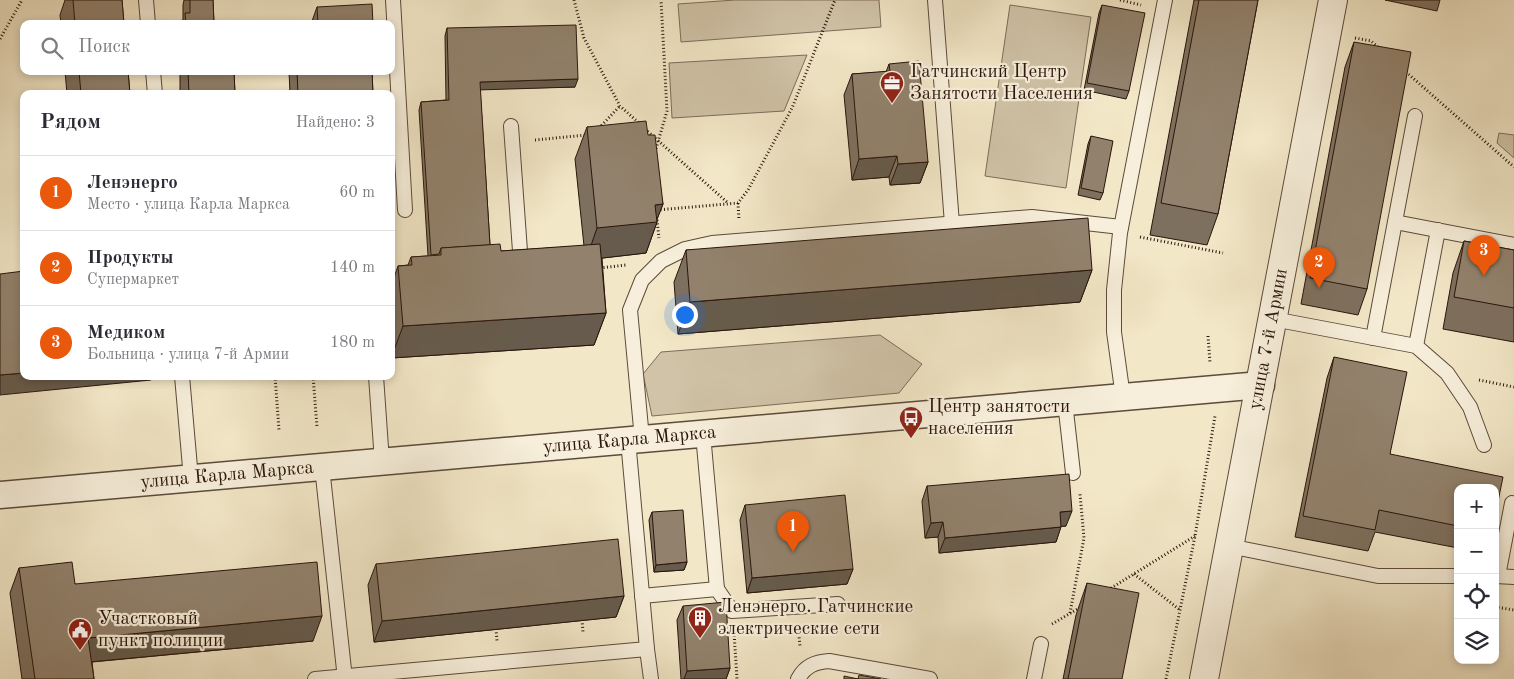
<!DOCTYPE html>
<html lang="ru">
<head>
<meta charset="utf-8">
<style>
  body { margin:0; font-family:"Old Standard TT",serif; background:#f2f2f3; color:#2b2b33 }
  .controls { position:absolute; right:15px; bottom:15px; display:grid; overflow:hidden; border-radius:10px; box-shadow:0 2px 8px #0003 }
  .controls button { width:45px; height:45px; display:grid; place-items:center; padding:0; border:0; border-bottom:1px solid #e1e1e2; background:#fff; color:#2b2b33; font:25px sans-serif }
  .you { position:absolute; left:684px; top:314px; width:18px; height:18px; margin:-12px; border:4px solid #fff; border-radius:50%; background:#1a73e8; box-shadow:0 0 0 8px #1a73e833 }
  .badge { display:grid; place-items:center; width:32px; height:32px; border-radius:50%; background:#ea580c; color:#fff; font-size:16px; font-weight:700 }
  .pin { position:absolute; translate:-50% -41px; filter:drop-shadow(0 1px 2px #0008) }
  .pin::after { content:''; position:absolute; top:26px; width:18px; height:15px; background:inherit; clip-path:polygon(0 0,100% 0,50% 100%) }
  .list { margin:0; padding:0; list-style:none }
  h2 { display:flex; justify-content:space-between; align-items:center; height:65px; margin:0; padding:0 20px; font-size:21px }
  h2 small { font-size:16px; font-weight:400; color:#7c7c81 }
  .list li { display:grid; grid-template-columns:32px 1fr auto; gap:15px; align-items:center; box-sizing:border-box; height:75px; padding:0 20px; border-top:1px solid #e1e1e2 }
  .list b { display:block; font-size:19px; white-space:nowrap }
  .list p { margin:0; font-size:16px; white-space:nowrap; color:#7c7c81 }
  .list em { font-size:16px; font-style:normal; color:#7c7c81 }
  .icon { flex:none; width:28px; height:28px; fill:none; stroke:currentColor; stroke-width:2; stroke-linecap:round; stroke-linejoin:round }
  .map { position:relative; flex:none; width:1514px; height:679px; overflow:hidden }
  .search { position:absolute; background:#fff; box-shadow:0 2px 8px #0003; left:20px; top:20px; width:375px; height:55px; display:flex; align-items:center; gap:12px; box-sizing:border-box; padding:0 18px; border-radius:10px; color:#7c7c81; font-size:19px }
  .panel { position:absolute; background:#fff; box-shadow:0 2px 8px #0003; left:20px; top:90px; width:375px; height:290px; border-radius:10px }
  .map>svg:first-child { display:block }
  .green { fill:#d0c3a7; stroke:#7d6c5a }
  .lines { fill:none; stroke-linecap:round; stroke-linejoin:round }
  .service-casing { stroke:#5c4a3b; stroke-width:16 }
  .minor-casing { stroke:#5c4a3b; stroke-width:29 }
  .tertiary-casing { stroke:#5c4a3b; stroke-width:30 }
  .path { stroke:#2a150c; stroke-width:3; stroke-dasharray:1 2.5; stroke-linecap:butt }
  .service { stroke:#f7efdb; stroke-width:14 }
  .minor { stroke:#f7efdb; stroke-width:26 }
  .tertiary { stroke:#f7efdb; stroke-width:28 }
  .wall { fill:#7e705e; stroke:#2a150c }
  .shaded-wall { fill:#665b4c; stroke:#2a150c }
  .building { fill:#92826d; stroke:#2a150c }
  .labels { text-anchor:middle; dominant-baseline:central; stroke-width:4.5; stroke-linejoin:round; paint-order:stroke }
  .poi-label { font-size:19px; fill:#2a150c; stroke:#f7efdb; text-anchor:start }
  .street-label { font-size:19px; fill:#2a150c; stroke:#f7efdb }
</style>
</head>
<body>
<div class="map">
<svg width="1514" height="679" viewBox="0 0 1514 679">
  <rect width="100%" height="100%" fill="#f2e7c7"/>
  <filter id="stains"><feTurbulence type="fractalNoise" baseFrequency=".004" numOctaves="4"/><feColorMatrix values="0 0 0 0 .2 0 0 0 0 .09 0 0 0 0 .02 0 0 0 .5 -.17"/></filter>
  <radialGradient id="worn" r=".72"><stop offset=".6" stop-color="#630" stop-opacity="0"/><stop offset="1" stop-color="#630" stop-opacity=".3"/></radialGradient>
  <g class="green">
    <polygon points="735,0 879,0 881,27 681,42 678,4"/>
    <polygon points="1010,5 1091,17 1066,188 985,176"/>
    <polygon points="807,55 784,111 672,118 669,63"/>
    <polygon points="1499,133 1514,135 1514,158 1497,143"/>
    <polygon points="880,335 922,364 899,393 652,416 643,374 661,352"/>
  </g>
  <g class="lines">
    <g class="service-casing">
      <g id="service">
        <polyline points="146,0 148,24"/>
        <polyline points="393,0 405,210"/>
        <polyline points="935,0 952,224"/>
        <polyline points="153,71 155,94"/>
        <polyline points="511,126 521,265"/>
        <polyline points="1395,222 1514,245"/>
        <polyline points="1273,319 1416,346 1447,373 1470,407 1484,445"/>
        <polyline points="1373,338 1415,116"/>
        <polyline points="1416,346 1438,230"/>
        <polyline points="182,376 191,479"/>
        <polyline points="376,376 382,462"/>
        <polyline points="1123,397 1114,332 1114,290 1120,233 1165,0"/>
        <polyline points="1065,402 1073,473"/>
        <polyline points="642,439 630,310 642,280 661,261 685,249 712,243 1032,217 1121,227"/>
        <polyline points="322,467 345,679"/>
        <polyline points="1229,546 1378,576 1458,576"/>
        <polyline points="1495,576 1514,577"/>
        <polyline points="1498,576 1512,503"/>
        <polyline points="717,589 732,611 838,604"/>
        <polyline points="642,596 717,589 703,434"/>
        <polyline points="647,649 651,679"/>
        <polyline points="315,679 647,649 628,440"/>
        <path d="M798,679c7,-13 17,-17 31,-18l101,18"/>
        <polyline points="1034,679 1041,644"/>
      </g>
    </g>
    <g class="minor-casing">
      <g id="minor">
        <path id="s1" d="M0,495l1261,-110"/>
      </g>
    </g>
    <g class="tertiary-casing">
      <g id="tertiary">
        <path id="s2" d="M1204,679l129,-679"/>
      </g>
    </g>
    <g class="path">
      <polyline points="574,0 584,38 620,106 639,123"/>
      <polyline points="1120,0 1141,5"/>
      <polyline points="1355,38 1371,41 1379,48"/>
      <polyline points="0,39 22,0"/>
      <polyline points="1406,72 1514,167"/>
      <polyline points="599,128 620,106"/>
      <polyline points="645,129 728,203"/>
      <polyline points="535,140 586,135"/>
      <polyline points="655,152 667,111 661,0"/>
      <polyline points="738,203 739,220"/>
      <polyline points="657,210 738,203 748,190 792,108 835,0"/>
      <polyline points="657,220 659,238"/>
      <polyline points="1140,237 1223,253"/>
      <polyline points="600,268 626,265"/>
      <polyline points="1208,336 1210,363"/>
      <polyline points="275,376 279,430"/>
      <polyline points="313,376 317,427"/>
      <polyline points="1479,380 1514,387"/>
      <polyline points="1134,574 1180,610"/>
      <polyline points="1108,590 1195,536"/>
      <polyline points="1495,607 1514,610"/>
      <polyline points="1070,613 1084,538 1080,494"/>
      <polyline points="582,620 583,632"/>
      <polyline points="1052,624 1081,607"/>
      <polyline points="798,627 800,646"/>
      <polyline points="496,629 497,641"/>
      <polyline points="734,632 737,679"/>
      <polyline points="1166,679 1195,536 1215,416"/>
    </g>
    <use href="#service" class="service"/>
    <use href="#minor" class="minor"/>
    <use href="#tertiary" class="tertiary"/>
  </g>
  <g class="wall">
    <polygon points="65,0 122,0 124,24 61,24 60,15"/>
    <polygon points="184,0 213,0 214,24 181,24 183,19 183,5"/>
    <polygon points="1194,0 1258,0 1218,214 1207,245 1150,235"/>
    <polygon points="1385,0 1440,0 1437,11"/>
    <polygon points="1102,5 1129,91 1126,99 1084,90 1099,13"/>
    <polygon points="317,7 373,24 311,24"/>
    <polygon points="447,28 575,87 480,89 490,245 501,251 584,246 575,159 587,127 648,135 663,204 657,219 657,222 646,253 602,258 606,313 594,345 391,358 391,286 398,266 408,265 411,257 428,256 419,110 421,102 446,100 445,36"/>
    <polygon points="1354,42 1367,289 1358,315 1301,304 1345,67"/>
    <polygon points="889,64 928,162 920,183 890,185 889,177 852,180 844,95 852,74 886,72"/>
    <polygon points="65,71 128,71 130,94 67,94"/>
    <polygon points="180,71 234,71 235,94 180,94"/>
    <polygon points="289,71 372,71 373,94 290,94"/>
    <polygon points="1091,136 1103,193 1100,200 1078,195 1088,144"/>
    <polygon points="1464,241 1514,250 1514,342 1443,329 1453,273"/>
    <polygon points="686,250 1092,270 1080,302 678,334 674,282"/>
    <polygon points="1334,357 1390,454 1458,488 1458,548 1375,532 1368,551 1295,537 1327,378"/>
    <polygon points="927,486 1066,526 1061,526 1056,542 939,553 938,537 925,538 922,501"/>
    <polygon points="745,505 853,569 847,584 747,593 740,520"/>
    <polygon points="652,512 687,562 684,570 654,572 649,520"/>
    <polygon points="376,564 624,596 616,617 374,642 368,585"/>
    <polygon points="19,568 75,584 313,641 92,662 94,679 22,679 10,593"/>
    <polygon points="1087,583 1122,679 1063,679 1076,615"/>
    <polygon points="683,606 730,668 726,679 681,679 677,620"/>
  </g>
  <g class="shaded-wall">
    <polygon points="578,79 575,87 477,90 480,82"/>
    <polygon points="897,156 889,177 852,180 859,159"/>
    <polygon points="928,162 920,183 890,185 898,164"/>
    <polygon points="663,204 656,222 657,222 646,253 586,260 597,228 655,205"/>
    <polygon points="1092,270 1080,302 678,334 690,302"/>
    <polygon points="606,313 594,345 391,358 403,326"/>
    <polygon points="24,373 24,376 153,376 151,380 0,395 0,375"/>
    <polygon points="1072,511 1066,526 1054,527 1060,512"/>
    <polygon points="943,522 938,537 925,538 931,523"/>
    <polygon points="1061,527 1056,542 939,553 945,538"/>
    <polygon points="687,562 684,570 654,572 656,565"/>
    <polygon points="853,569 847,584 747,593 752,578"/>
    <polygon points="624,596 616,617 374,642 382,621"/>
    <polygon points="322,616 313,641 79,663 88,638"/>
    <polygon points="730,668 726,679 684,679 687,671"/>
  </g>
  <g class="building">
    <polygon points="73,0 122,0 124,24 75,24"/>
    <polygon points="190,0 213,0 214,24 186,24 185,13 190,13"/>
    <polygon points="1199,0 1258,0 1218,214 1161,203"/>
    <polygon points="372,4 373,24 318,24 317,7"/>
    <polygon points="1102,5 1145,13 1129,91 1087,83"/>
    <polygon points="576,25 578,79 480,82 490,245 441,248 439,254 431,255 421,102 449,100 447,28"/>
    <polygon points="1354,42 1411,52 1367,289 1310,278"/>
    <polygon points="919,61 928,162 898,164 897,156 859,159 852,74 890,71 889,64"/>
    <polygon points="79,71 128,71 130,94 81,94"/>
    <polygon points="188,71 234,71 235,94 189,94"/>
    <polygon points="297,71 372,71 373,94 298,94"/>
    <polygon points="646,121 648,135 655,135 663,204 655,205 657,222 597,228 587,127"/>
    <polygon points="1091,136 1113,141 1103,193 1081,188"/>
    <polygon points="1088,218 1092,270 690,302 686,250"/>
    <polygon points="1464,241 1514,250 1514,308 1454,297"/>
    <polygon points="500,244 501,251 600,244 606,313 403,326 398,266 412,265 411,257 441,255 441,248"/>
    <polygon points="24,271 24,373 0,375 0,274"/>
    <polygon points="1334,357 1407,372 1390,454 1503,477 1495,516 1495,488 1458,488 1458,526 1379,510 1375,530 1303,516"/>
    <polygon points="1069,474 1072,511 1060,512 1061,527 945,538 943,522 931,523 927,486"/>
    <polygon points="845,495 853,569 752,578 745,505"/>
    <polygon points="683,510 687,562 656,565 652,512"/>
    <polygon points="618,539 624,596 382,621 376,564"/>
    <polygon points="72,562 75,584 317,562 322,616 88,638 94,679 35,679 19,568"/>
    <polygon points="1087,583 1139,593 1122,679 1068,679"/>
    <polygon points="726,602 730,668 687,671 683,606"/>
    <polygon points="859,675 881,679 844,679 844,676 858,679"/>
  </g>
  <defs>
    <g id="office-pin" transform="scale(1.25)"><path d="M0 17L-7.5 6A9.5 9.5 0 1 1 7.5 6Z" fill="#8f2418" stroke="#f7efdb"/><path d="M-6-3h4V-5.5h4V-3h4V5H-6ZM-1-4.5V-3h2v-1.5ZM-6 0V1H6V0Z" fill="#fff"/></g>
    <g id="bus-pin" transform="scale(1.25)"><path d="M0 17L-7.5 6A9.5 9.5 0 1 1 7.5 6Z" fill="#8f2418" stroke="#f7efdb"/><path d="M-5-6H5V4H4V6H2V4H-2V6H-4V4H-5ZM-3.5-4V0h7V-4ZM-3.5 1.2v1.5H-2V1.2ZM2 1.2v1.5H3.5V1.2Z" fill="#fff"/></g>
    <g id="building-pin" transform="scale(1.25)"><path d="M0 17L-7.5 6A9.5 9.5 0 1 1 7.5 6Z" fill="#8f2418" stroke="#f7efdb"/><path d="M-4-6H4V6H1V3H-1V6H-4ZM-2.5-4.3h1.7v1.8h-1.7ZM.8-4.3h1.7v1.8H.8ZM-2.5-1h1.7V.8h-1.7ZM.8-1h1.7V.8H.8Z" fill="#fff"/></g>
    <g id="civic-pin" transform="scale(1.25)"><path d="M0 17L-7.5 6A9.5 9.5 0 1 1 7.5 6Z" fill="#8f2418" stroke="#f7efdb"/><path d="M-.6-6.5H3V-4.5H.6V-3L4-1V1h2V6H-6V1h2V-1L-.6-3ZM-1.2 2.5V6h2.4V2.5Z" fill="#fff"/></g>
  </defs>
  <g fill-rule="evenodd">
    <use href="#office-pin" x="892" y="83"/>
    <use href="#bus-pin" x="911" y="418"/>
    <use href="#building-pin" x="700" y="618"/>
    <use href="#civic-pin" x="80" y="630"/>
  </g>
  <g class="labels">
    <g class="poi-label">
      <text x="910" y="72">Гатчинский Центр<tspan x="910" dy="22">Занятости Населения</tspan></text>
      <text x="928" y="407">Центр занятости<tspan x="928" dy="22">населения</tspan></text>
      <text x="718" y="607">Ленэнерго. Гатчинские<tspan x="718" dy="22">электрические сети</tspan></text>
      <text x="98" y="619">Участковый<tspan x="98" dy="22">пункт полиции</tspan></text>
    </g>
    <g class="street-label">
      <text stroke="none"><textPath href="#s2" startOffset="346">улица 7-й Армии</textPath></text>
      <text stroke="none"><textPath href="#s1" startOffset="632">улица Карла Маркса</textPath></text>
      <text stroke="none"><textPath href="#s1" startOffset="228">улица Карла Маркса</textPath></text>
    </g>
  </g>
  <rect width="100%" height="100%" filter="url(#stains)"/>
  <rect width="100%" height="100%" fill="url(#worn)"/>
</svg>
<div class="controls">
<button>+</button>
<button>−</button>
<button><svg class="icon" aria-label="locate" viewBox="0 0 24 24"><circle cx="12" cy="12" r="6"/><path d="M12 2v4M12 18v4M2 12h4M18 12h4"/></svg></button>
<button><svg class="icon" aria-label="layers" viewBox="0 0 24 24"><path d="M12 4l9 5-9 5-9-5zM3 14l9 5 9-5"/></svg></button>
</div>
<div class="you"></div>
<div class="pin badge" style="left:793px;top:552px">1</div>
<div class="pin badge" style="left:1319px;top:288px">2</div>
<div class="pin badge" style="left:1484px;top:276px">3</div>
<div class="search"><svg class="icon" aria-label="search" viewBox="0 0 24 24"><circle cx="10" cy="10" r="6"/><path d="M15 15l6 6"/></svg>Поиск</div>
<section class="panel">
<h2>Рядом<small>Найдено: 3</small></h2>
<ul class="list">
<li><span class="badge">1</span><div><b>Ленэнерго</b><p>Место · улица Карла Маркса</p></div><em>60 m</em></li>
<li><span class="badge">2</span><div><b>Продукты</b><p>Супермаркет</p></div><em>140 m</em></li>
<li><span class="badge">3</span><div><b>Медиком</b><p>Больница · улица 7-й Армии</p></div><em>180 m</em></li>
</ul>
</section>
</div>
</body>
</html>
